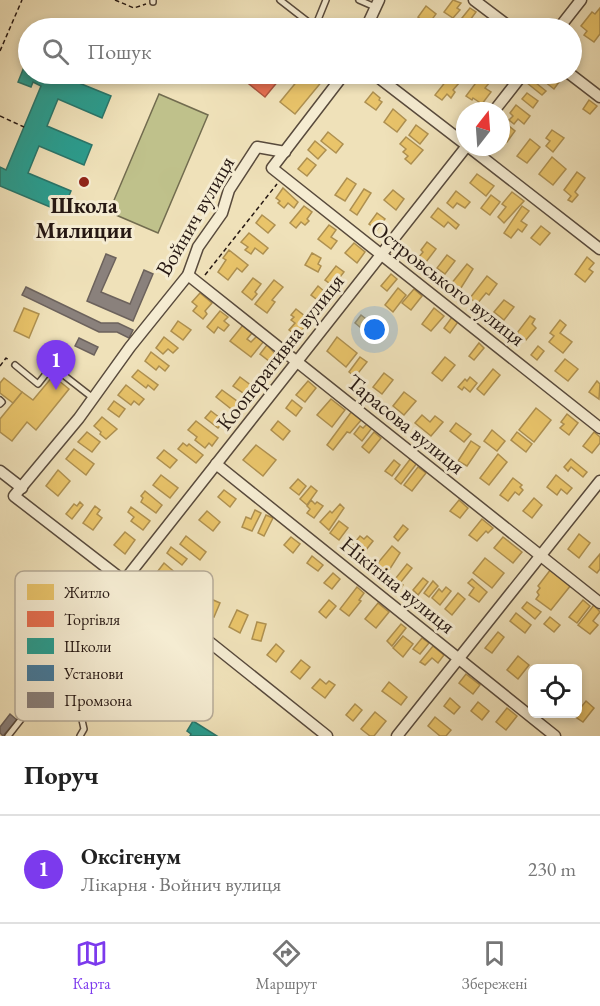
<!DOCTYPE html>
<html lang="uk">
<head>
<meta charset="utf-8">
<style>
  body { margin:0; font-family:"EB Garamond",serif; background:#f6f6f6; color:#222 }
  .controls { position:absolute; right:18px; bottom:18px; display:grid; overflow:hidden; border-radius:9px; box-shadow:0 3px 9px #0003 }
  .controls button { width:54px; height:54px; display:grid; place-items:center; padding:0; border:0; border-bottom:2px solid #e0e0e0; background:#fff; color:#222; font:30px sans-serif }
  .compass { position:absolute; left:456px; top:102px; width:54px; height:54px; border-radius:50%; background:#fff; box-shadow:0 3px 9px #0003; rotate:17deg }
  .you { position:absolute; left:375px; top:330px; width:21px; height:21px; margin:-15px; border:4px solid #fff; border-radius:50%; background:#1a73e8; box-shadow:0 0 0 9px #1a73e833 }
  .badge { display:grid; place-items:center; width:39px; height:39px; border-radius:50%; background:#7c3aed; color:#fff; font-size:20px; font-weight:700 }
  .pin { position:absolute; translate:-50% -50px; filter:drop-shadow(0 2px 3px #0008) }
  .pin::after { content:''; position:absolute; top:32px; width:21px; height:18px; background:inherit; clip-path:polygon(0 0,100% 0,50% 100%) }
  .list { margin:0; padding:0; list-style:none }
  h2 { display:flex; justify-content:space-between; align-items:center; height:78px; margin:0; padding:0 24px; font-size:26px }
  h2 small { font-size:20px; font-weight:400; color:#767676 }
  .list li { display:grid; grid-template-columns:39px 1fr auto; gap:18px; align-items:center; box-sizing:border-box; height:108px; padding:0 24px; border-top:2px solid #e0e0e0 }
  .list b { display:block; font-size:22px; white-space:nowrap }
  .list p { margin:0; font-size:20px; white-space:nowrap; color:#767676 }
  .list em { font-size:20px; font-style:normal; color:#767676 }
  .icon { flex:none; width:33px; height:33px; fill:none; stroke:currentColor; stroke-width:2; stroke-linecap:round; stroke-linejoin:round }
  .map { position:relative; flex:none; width:600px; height:736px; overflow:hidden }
  .search { position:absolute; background:#fff; box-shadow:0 3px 9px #0003; left:18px; right:18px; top:18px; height:66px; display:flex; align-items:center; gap:15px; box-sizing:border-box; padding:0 21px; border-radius:33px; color:#767676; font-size:22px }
  .sheet { height:186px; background:#fff }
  nav { display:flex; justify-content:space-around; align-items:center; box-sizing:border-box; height:84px; border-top:2px solid #e0e0e0; background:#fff; font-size:16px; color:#767676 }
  nav a { display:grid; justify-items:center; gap:3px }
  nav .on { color:#7c3aed }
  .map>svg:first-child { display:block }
  .green { fill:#bfc18b; stroke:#726c4f; stroke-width:1.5 }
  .homes { fill:#e9c46a; stroke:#ae9050; stroke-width:1.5 }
  .shops { fill:#e76f51; stroke:#ad553e; stroke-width:1.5 }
  .schools { fill:#2a9d8f; stroke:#29756a; stroke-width:1.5 }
  .industry { fill:#8a817c; stroke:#6c625c; stroke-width:1.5 }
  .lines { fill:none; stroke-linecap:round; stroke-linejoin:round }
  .lane-casing { stroke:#584a3c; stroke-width:8 }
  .street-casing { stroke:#584a3c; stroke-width:13 }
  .path { stroke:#261813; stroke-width:1.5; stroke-dasharray:4.5 3; stroke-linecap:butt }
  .lane { stroke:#f5ecd2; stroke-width:5 }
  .street { stroke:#f5ecd2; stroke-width:10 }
  .poi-dot { fill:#8f2418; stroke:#f5ecd2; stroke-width:2 }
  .labels { text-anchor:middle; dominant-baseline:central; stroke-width:6; stroke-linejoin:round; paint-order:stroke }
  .poi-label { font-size:22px; font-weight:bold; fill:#261813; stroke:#f5ecd2 }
  .street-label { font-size:22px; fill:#261813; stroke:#f5ecd2 }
  .key { fill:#f5ecd2; stroke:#b7ac99; stroke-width:1.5 }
  .key-label { font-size:16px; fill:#261813 }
</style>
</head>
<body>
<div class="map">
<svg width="600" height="736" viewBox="0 0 600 736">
  <rect width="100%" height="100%" fill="#efe1b9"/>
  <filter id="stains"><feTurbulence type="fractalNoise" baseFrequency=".00333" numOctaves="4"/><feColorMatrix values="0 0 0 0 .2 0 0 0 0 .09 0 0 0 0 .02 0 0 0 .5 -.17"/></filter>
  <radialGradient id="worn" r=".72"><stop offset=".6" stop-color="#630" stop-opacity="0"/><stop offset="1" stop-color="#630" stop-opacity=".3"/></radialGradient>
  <polygon class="green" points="159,94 208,115 158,233 109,212"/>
  <g class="homes">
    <polygon points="453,0 461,3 457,8 460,10 453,18 444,12"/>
    <polygon points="426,6 436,14 428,25 418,17"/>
    <polygon points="470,8 476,12 468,23 462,18"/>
    <polygon points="600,8 600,34 594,42 584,35 587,31 581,26 592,12 595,14"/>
    <polygon points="303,74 328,74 295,114 280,102"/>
    <polygon points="544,74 556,74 562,78 554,89 540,78"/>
    <polygon points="450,76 459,83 453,90 455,92 451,98 447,94 442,100 435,95"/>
    <polygon points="481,76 490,82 485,88 491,92 482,104 473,98 472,100 466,96"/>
    <polygon points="531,79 546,91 542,95 527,83"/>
    <polygon points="373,92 380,98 379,100 382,102 376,110 365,102"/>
    <polygon points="527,93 538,101 533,108 522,99"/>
    <polygon points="589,100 597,106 590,114 583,109"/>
    <polygon points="516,105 530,116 524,124 518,119 514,124 509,120 513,116 510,113"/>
    <polygon points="393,109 406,120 397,132 384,122"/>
    <polygon points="503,121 515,131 507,142 504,140 501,144 501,124"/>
    <polygon points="416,125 428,134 420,144 409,135"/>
    <polygon points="552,130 564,138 553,152 546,146 550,141 546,138"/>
    <polygon points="328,132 343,144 336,153 321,141"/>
    <polygon points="406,137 423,150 411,164 405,159 408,156 403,152 406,149 400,144"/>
    <polygon points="530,139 540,147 527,163 517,156"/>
    <polygon points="315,141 326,150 318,159 308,150"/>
    <polygon points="552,157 566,169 553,185 539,174"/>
    <polygon points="307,158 316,165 307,176 298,169"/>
    <polygon points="577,172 585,178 575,192 578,195 572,202 568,200 571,196 564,190"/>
    <polygon points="477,174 494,186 486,196 470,183"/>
    <polygon points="347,178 356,184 345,201 335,195"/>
    <polygon points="283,188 298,202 294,208 288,203 284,208 278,203 280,201 276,198"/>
    <polygon points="364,189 371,193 357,215 350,210"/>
    <polygon points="393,190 404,199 396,210 384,200"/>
    <polygon points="456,191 470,202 465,208 457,203 453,208 447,203"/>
    <polygon points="512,192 524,201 504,223 498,217 506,207 502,204"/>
    <polygon points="491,195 500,202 490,215 481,208"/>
    <polygon points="304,206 312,212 307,219 309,221 305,225 301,222 296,228 290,223"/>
    <polygon points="522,206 529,211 521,221 527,225 522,232 518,229 511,238 504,233"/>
    <polygon points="438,208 459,225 456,229 448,222 444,227 431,217"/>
    <polygon points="377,213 385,219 377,230 369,224"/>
    <polygon points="262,215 275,225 268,233 256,223"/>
    <polygon points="329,225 336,230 331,237 337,241 331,249 318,239"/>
    <polygon points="541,226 550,233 540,245 531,238"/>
    <polygon points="249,233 268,248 263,254 255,248 251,254 245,250 248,247 241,242"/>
    <polygon points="427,242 436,249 426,262 419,257 423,252 421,250"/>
    <polygon points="354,243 365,252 357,263 345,253"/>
    <polygon points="229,250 248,265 242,272 237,268 228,280 218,272 226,260 223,258"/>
    <polygon points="312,253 321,258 318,264 321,266 318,272 305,265"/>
    <polygon points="447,255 455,261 445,274 437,268"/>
    <polygon points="587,257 594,263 589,269 593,272 585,282 575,274"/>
    <polygon points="467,264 473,269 459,291 451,284"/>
    <polygon points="336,266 344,272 333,286 325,280"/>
    <polygon points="391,274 397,279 387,291 381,286"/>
    <polygon points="487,276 497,284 489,295 486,293 477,304 470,298"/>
    <polygon points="253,278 261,284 255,292 257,294 252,300 242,292"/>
    <polygon points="274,280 283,287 272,300 275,302 267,313 255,304"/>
    <polygon points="318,286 331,297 324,305 311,295"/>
    <polygon points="398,288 406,295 393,312 385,305"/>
    <polygon points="414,289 422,296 411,310 402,303"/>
    <polygon points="200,293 212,303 205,311 207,314 203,319 193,311 197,306 192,302"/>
    <polygon points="504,300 514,307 504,320 494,312"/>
    <polygon points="24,308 39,314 29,338 14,331"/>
    <polygon points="434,308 444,316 431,331 422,324"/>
    <polygon points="296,309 306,317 303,321 307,324 297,336 289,330 295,323 291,320 294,317 291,315"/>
    <polygon points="220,311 228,317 224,321 229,325 224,331 218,327 214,333 207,327"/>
    <polygon points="361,315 379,329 372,337 355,323"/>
    <polygon points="530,316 535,319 532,324 536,328 526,340 517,333"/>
    <polygon points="452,317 458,322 450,333 444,328"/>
    <polygon points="560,320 566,325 560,333 572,342 563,353 549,342 554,336 550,333"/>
    <polygon points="178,321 191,330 183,340 171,331"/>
    <polygon points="243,325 252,333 247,339 251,342 257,336 264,341 251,357 230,341"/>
    <polygon points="164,337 178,348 173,353 168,349 163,354 156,348"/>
    <polygon points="337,337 357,353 346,367 327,351"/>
    <polygon points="479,343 484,348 474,360 469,356"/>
    <polygon points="267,345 279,358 274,365 260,354"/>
    <polygon points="538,346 544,351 537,360 531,355"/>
    <polygon points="151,352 169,366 165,371 159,366 156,370 145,361"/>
    <polygon points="360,357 367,362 355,377 349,372"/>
    <polygon points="445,357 455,365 442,381 432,373"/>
    <polygon points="565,359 578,369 568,381 555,371"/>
    <polygon points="493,369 500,375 484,395 477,389"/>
    <polygon points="138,370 158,385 154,390 148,385 146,388 132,377"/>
    <polygon points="384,373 393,380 382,394 373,387"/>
    <polygon points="53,376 69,389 36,430 27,422 12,441 0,432 0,419 22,392 33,400"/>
    <polygon points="240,377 256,389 249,397 233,386"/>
    <polygon points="470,377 477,383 470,392 464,387 462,390 458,387 465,379 467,381"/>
    <polygon points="4,378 22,392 13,403 0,393 0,383"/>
    <polygon points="308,381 316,388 305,402 296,395"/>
    <polygon points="597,381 600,384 599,399 589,392"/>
    <polygon points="126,385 144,399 139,405 134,401 131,405 118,395"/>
    <polygon points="222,390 241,404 235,412 216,397"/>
    <polygon points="404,392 416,401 404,415 393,406"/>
    <polygon points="331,399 345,410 332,427 317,415"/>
    <polygon points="292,400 302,408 296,416 286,408"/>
    <polygon points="114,401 125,409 119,417 108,409"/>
    <polygon points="536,408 551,420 534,442 519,430"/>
    <polygon points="211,411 224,421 218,428 205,418"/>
    <polygon points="352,411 362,419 350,433 347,432 333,450 327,445"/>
    <polygon points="567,414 578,423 569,435 560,428 564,424 561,422"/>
    <polygon points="422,415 430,422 435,416 443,422 431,436 415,423"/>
    <polygon points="102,417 117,429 106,439 100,434 101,432 94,426"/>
    <polygon points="196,421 218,438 212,446 209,443 205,448 195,440 197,437 188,430"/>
    <polygon points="278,421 290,431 283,440 271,430"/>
    <polygon points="456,423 471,434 464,442 450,431"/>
    <polygon points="367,424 372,428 362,441 354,434 360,426 363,428"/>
    <polygon points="492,430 505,441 497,451 484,441"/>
    <polygon points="87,432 100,442 92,452 78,442"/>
    <polygon points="374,432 381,438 369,453 362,447"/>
    <polygon points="517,432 532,444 526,452 511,440"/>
    <polygon points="594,432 600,437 600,443 592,453 583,446"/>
    <polygon points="471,441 480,447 467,466 458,461"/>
    <polygon points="183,443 187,446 189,444 203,455 196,463 178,449"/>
    <polygon points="256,445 276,460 263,476 243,460"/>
    <polygon points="74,449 94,464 86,475 66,459"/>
    <polygon points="164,450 177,460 170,468 157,458"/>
    <polygon points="498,454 507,462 489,485 480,478"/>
    <polygon points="411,458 417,463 401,484 395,479"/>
    <polygon points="571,459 587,472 583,477 571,467 568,471 564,467"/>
    <polygon points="394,460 400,465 392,476 385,471"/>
    <polygon points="418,467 426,473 412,491 404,485"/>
    <polygon points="58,470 70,481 58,496 46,486"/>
    <polygon points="161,475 178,488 170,498 153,485"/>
    <polygon points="556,475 572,488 567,494 561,489 557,495 547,487"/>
    <polygon points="513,478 522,485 520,487 523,490 519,495 515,492 508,501 500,495"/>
    <polygon points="298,479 306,486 299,495 290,488"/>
    <polygon points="311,486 317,491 307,505 300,499"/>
    <polygon points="224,490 236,499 230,507 218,497"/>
    <polygon points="145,491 162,505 156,513 141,502 143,498 141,496"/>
    <polygon points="534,498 542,505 532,518 523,511"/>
    <polygon points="311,500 315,504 317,502 323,506 314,518 307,513 310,509 307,506"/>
    <polygon points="459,500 468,508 460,518 450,511"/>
    <polygon points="80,502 83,505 72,519 66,514 74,504 77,506"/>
    <polygon points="340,504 344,508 329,530 320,522 330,511 332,513"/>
    <polygon points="95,506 100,510 97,514 102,518 93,530 83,523"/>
    <polygon points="131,507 150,521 143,530 131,521 134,517 128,512"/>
    <polygon points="255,510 261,513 252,531 242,527 246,517 251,519"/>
    <polygon points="207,511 220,522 213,531 199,520"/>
    <polygon points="266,515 273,518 264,536 258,533"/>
    <polygon points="482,519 493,528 488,533 486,531 477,541 469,535"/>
    <polygon points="339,521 348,528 339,540 330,533"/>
    <polygon points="403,525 408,529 398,541 394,537"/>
    <polygon points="125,532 135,540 125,554 114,545"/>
    <polygon points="579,534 590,543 579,558 568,549"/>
    <polygon points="186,536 206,552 200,560 180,544"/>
    <polygon points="360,536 364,539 367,536 373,541 362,555 351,547"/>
    <polygon points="291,537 300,544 293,553 284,545"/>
    <polygon points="503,537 522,552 513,563 494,548"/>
    <polygon points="392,546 400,553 388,572 377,564"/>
    <polygon points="171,547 187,559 182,565 167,553"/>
    <polygon points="600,554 600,569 597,573 589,567"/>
    <polygon points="312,556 323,565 318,571 307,563"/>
    <polygon points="485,558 504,573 492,588 473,573"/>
    <polygon points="164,563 178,575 169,585 162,579 164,576 158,571"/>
    <polygon points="407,564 412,568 400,583 403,585 400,589 392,583"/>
    <polygon points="551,569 571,585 551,610 536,599 539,595 537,592 540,588 538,586"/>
    <polygon points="333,573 340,579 332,589 324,583"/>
    <polygon points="423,578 428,582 418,595 413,590"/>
    <polygon points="472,579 487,592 479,602 469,595 474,588 468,583"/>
    <polygon points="433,581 438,586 429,597 424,593"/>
    <polygon points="357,587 364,593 359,600 361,601 349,616 340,609"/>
    <polygon points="446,587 451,591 440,605 432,598 439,589 442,592"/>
    <polygon points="458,593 465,599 452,615 445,609"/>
    <polygon points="211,599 220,603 214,617 205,613"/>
    <polygon points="329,600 336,606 326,618 319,612"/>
    <polygon points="583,600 590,606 577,623 569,617"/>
    <polygon points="527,602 541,612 535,619 522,608"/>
    <polygon points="378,603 389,612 376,628 365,619"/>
    <polygon points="594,605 600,612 593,621 598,625 590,634 578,625"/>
    <polygon points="237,610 248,615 240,633 229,627"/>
    <polygon points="516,613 531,625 525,633 510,621"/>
    <polygon points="550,617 560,625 554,632 544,624"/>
    <polygon points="257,622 266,624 261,641 252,639"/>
    <polygon points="401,624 406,628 392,646 387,641"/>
    <polygon points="498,632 504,637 492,653 485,648"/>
    <polygon points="403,636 413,644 403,657 393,648"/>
    <polygon points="422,638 429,643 420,654 413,649"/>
    <polygon points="276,644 284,651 276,662 267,655"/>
    <polygon points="433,646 444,655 438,663 432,658 425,665 420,662"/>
    <polygon points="518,656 529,665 518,679 507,670"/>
    <polygon points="301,660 310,667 300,679 291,672"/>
    <polygon points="466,674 480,685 473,694 459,683"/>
    <polygon points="320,679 326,684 329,681 335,685 325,698 312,688"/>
    <polygon points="389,682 407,697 401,705 382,691"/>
    <polygon points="450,698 460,707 454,714 444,706"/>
    <polygon points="586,701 594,708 583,722 574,716"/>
    <polygon points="478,702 489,711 482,720 471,711"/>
    <polygon points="355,704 362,710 353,721 346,715"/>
    <polygon points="507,708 517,716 506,730 496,722"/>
    <polygon points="375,712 386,721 374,736 370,736 361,729"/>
    <polygon points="435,717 451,730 446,736 440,736 428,726"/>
  </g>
  <polygon class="shops" points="249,74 284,74 265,97 244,80"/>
  <g class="schools">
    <polygon points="28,57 28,74 57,74 111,96 102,118 58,99 47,126 92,145 84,165 39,146 28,173 71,191 62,212 0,186 0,167 6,170 41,86 33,82 31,87 18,82"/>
    <polygon points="193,721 217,736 190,736 191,734 187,731"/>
  </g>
  <g class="industry">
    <polygon points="106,254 116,258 101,292 130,304 144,270 153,274 133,321 87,301"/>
    <polygon points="26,287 101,323 118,323 133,330 129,338 117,332 99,332 22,295"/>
    <polygon points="79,338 98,347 94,355 75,346"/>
    <polygon points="10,714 17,720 3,736 0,733 0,727"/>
  </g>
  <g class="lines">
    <g class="lane-casing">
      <g id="lane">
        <polyline points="280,0 316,28"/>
        <polyline points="359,0 375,7"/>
        <polyline points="153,2 153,0"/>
        <polyline points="315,27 326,0"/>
        <polyline points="15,365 38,384 52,366 93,398"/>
        <polyline points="0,400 2,402 0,404"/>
        <polyline points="80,711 84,729 80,736"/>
        <polyline points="8,736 89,633 118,652 134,631"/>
      </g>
    </g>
    <g class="street-casing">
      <g id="street">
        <polyline points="474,0 511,28"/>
        <polyline points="366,28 379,0"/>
        <polyline points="559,28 581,0"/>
        <polyline points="344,74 272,168 600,428"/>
        <polyline points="374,74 465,144"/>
        <polyline points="570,74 600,97"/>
        <polyline points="494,111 523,74"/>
        <polyline points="469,147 600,249"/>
        <polyline points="285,152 257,147 229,190 222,213 198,247 188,275 130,347 79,418 14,496 124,581 466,147"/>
        <polyline points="188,275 600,603"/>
        <polyline points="216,464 555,736"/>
        <polyline points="0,471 22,488"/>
        <polyline points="128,577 327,736"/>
        <polyline points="397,736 600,481"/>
      </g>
    </g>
    <g class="path">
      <polyline points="115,0 134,8 146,4"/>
      <polyline points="0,51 22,0"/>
      <polyline points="0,116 24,127"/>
      <polyline points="205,275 277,184"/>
      <polyline points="0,366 6,358 10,361"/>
    </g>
    <use href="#lane" class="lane"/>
    <use href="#street" class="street"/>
  </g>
  <circle class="poi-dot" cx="84" cy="182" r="6"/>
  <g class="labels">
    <g class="poi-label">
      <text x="84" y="205">Школа<tspan x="84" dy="25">Милиции</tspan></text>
    </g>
    <g class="street-label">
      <text transform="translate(195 216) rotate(-60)">Войнич вулиця</text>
      <text transform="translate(448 283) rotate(38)">Островського вулиця</text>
      <text transform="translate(280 352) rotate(-52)">Кооперативна вулиця</text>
      <text transform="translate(406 424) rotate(39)">Тарасова вулиця</text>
      <text transform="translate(398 585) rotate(39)">Нікітіна вулиця</text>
    </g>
  </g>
  <rect x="15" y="571" width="198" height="150" rx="9" class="key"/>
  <rect x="27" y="584" width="27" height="16" fill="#e9c46a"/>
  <rect x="27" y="611" width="27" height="16" fill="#e76f51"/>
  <rect x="27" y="638" width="27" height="16" fill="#2a9d8f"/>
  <rect x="27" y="665" width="27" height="16" fill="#457b9d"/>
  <rect x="27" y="692" width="27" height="16" fill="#8a817c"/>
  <g class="key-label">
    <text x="64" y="598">Житло</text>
    <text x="64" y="625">Торгівля</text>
    <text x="64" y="652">Школи</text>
    <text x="64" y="679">Установи</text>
    <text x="64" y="706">Промзона</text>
  </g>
  <rect width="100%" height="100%" filter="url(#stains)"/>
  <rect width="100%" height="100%" fill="url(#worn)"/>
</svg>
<div class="controls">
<button><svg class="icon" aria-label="locate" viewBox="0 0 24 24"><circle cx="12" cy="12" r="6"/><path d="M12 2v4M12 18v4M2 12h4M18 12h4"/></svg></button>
</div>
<svg class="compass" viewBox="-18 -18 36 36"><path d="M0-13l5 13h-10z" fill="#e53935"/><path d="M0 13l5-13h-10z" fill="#767676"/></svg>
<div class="you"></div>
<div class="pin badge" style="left:56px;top:390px">1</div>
<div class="search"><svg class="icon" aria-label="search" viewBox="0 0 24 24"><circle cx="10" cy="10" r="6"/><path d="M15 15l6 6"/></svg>Пошук</div>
</div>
<section class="sheet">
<h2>Поруч<small></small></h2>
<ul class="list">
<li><span class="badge">1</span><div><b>Оксігенум</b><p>Лікарня · Войнич вулиця</p></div><em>230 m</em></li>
</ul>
</section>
<nav>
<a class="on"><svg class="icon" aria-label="map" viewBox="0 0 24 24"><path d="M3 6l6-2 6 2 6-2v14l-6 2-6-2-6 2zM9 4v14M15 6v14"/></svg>Карта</a>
<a><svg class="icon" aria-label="directions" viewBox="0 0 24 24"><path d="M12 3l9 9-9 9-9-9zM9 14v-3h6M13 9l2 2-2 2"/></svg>Маршрут</a>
<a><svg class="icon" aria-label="saved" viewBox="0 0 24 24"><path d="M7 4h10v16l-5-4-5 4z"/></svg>Збережені</a>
</nav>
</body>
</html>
